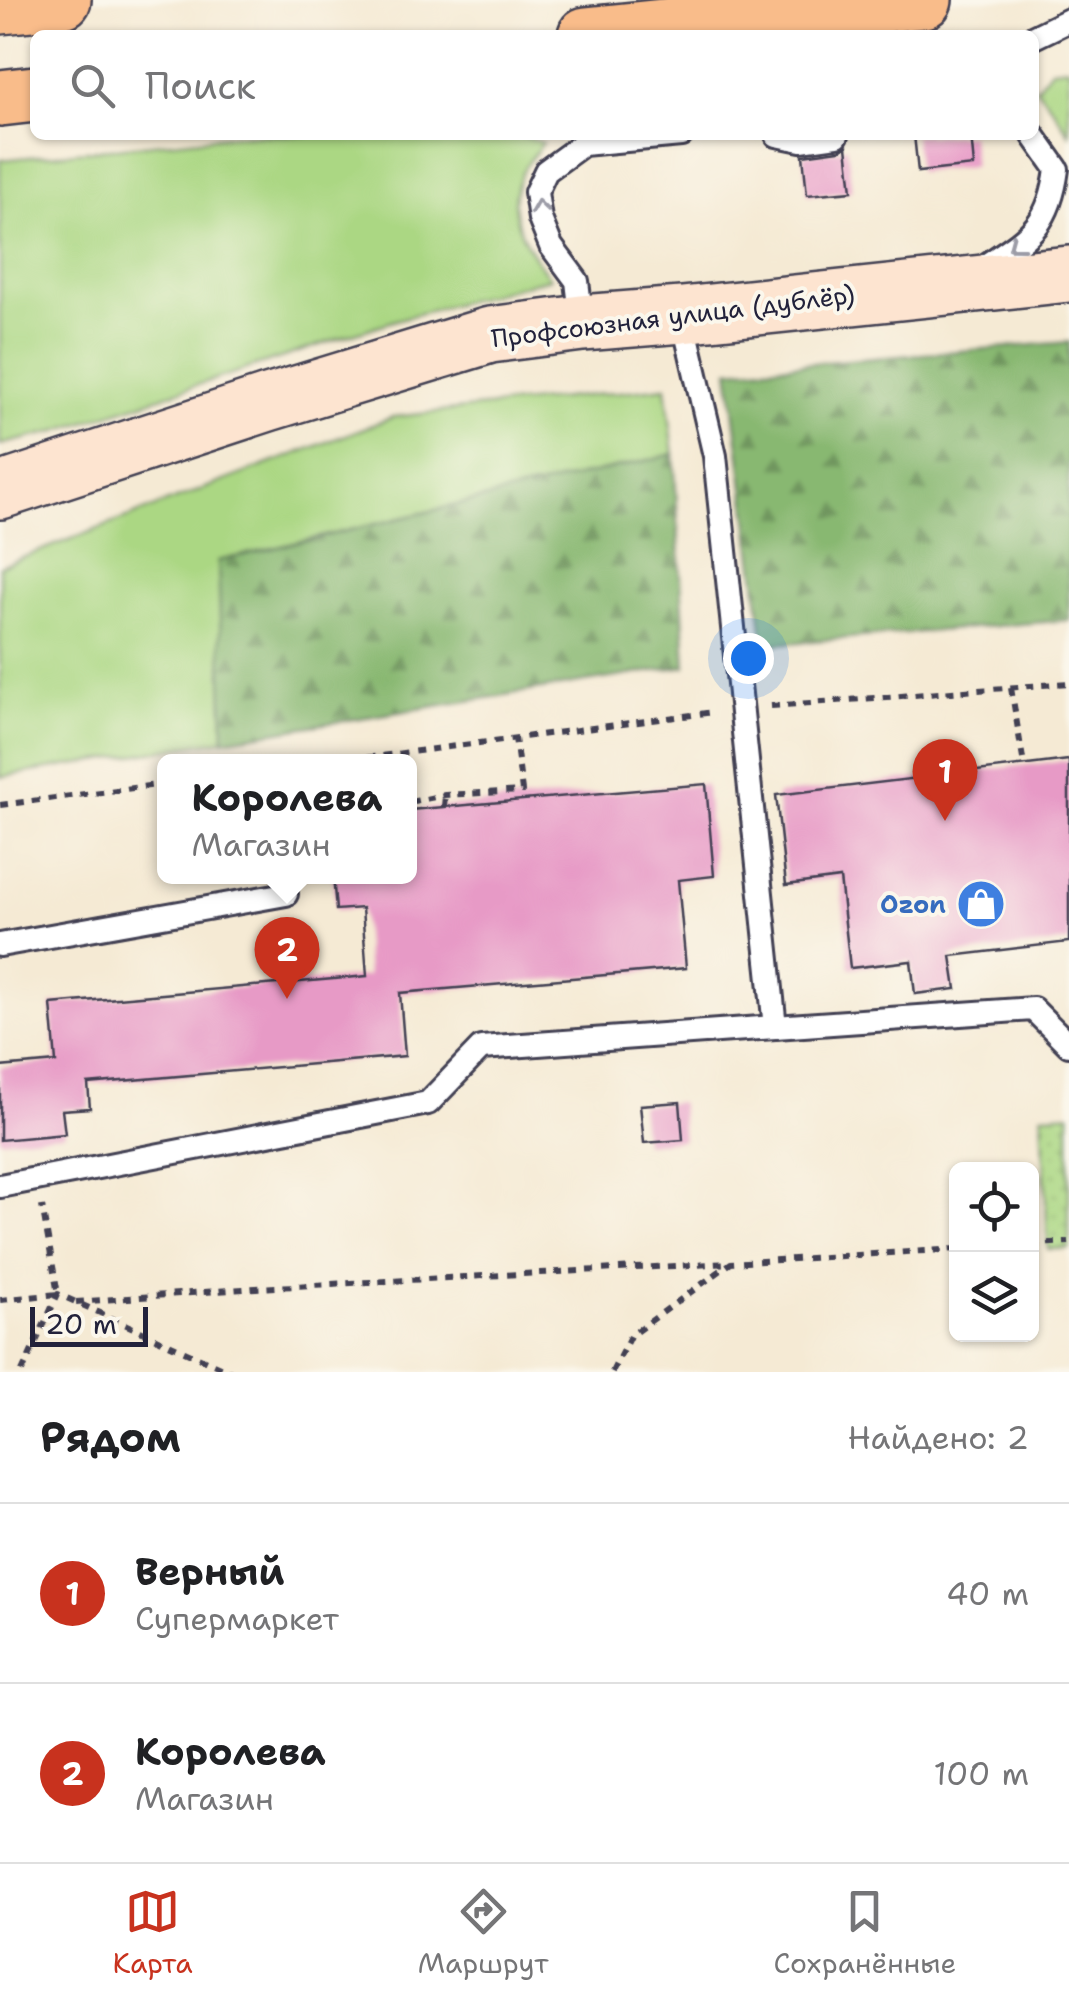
<!DOCTYPE html>
<html lang="ru">
<head>
<meta charset="utf-8">
<style>
  body { margin:0; font-family:"Shantell Sans",sans-serif; background:#f6f6f6; color:#202124 }
  .controls { position:absolute; right:30px; bottom:30px; display:grid; overflow:hidden; border-radius:15px; box-shadow:0 2px 8px #0004 }
  .controls button { width:90px; height:90px; display:grid; place-items:center; padding:0; border:0; border-bottom:2px solid #e0e0e0; background:#fff; color:#202124; font:50px sans-serif }
  .scale { position:absolute; left:30px; bottom:25px; width:118px; box-sizing:border-box; padding-left:10px; border:5px solid #22223b; border-top:0; font-size:28px; line-height:35px; white-space:nowrap; color:#22223b; -webkit-text-stroke:8px #fbf7ec; paint-order:stroke }
  .you { position:absolute; left:748px; top:658px; width:35px; height:35px; margin:-25px; border:8px solid #fff; border-radius:50%; background:#1a73e8; box-shadow:0 0 0 15px #1a73e833 }
  .badge { display:grid; place-items:center; width:65px; height:65px; border-radius:50%; background:#c8321e; color:#fff; font-size:32px; font-weight:700 }
  .pin { position:absolute; translate:-50% -82px; filter:drop-shadow(0 2px 5px #0008) }
  .pin::after { content:''; position:absolute; top:52px; width:35px; height:30px; background:inherit; clip-path:polygon(0 0,100% 0,50% 100%) }
  .popup { position:absolute; left:157px; top:754px; width:260px; height:130px; box-sizing:border-box; display:grid; place-content:center; border-radius:15px; background:#fff; filter:drop-shadow(0 2px 8px #0005); font-size:32px; white-space:nowrap; color:#757577 }
  .popup b { font-size:38px; color:#202124 }
  .popup::after { content:''; position:absolute; left:50%; top:100%; margin-left:-20px; border:20px solid transparent; border-top-color:#fff }
  .list { margin:0; padding:0; list-style:none }
  h2 { display:flex; justify-content:space-between; align-items:center; height:130px; margin:0; padding:0 40px; font-size:42px }
  h2 small { font-size:32px; font-weight:400; color:#757577 }
  .list li { display:grid; grid-template-columns:65px 1fr auto; gap:30px; align-items:center; box-sizing:border-box; height:180px; padding:0 40px; border-top:2px solid #e0e0e0 }
  .list b { display:block; font-size:38px; white-space:nowrap }
  .list p { margin:0; font-size:32px; white-space:nowrap; color:#757577 }
  .list em { font-size:32px; font-style:normal; color:#757577 }
  .icon { flex:none; width:55px; height:55px; fill:none; stroke:currentColor; stroke-width:2; stroke-linecap:round; stroke-linejoin:round }
  .map { position:relative; flex:none; width:1069px; height:1372px; overflow:hidden }
  .search { position:absolute; background:#fff; box-shadow:0 2px 8px #0004; left:30px; right:30px; top:30px; height:110px; display:flex; align-items:center; gap:25px; box-sizing:border-box; padding:0 35px; border-radius:15px; color:#757577; font-size:38px }
  .sheet { height:490px; background:#fff }
  nav { display:flex; justify-content:space-around; align-items:center; box-sizing:border-box; height:140px; border-top:2px solid #e0e0e0; background:#fff; font-size:28px; color:#757577 }
  nav a { display:grid; justify-items:center; gap:5px }
  nav .on { color:#c8321e }
  .map>svg:first-child { display:block }
  .grass { fill:#abd783; stroke:#667c5f; stroke-width:2.5 }
  .forest { fill:url(#forest-firs); stroke:#556d56; stroke-width:2.5 }
  .park { fill:url(#park-dots); stroke:#667c5f; stroke-width:2.5 }
  .building { fill:#e79ac6 }
  .lines { fill:none; stroke-linecap:round; stroke-linejoin:round }
  .lane-casing { stroke:#424052; stroke-width:28 }
  .secondary-casing { stroke:#424052; stroke-width:60 }
  .primary-casing { stroke:#424052; stroke-width:60 }
  .path { stroke:#424052; stroke-width:6; stroke-dasharray:8 8; stroke-linecap:butt }
  .lane { stroke:#fff; stroke-width:22 }
  .secondary { stroke:#fde4d0; stroke-width:55 }
  .primary { stroke:#f9bc8a; stroke-width:55 }
  .oneway { stroke:#9c9ca7 }
  .labels { text-anchor:middle; dominant-baseline:central; stroke-width:8; stroke-linejoin:round; paint-order:stroke }
  .street-label { font-size:25px; fill:#22223b; stroke:#fbf7ec }
  .shop-label { font-size:25px; font-weight:bold; fill:#366cbe; stroke:#fbf7ec; text-anchor:end }
</style>
</head>
<body>
<div class="map">
<svg width="1069" height="1372" viewBox="0 0 1069 1372">
  <defs>
    <pattern id="forest-firs" width="22" height="20" patternUnits="userSpaceOnUse" patternTransform="scale(2.5)"><rect width="22" height="20" fill="#88b871"/><path d="M5 1l3.5 6h-7zM16 11l3.5 6h-7z" fill="#6f955e"/></pattern>
    <pattern id="park-dots" width="8" height="8" patternUnits="userSpaceOnUse" patternTransform="scale(2.5)"><rect width="8" height="8" fill="#abd783"/><path d="M2 2h.1M6 6h.1" fill="none" stroke="#93b872" stroke-width="1.8" stroke-linecap="round"/></pattern>
  </defs>
  <rect width="100%" height="100%" fill="#fbf7ec"/>
  <filter id="ink" filterUnits="userSpaceOnUse"><feTurbulence type="fractalNoise" baseFrequency=".01" numOctaves="2"/><feDisplacementMap in="SourceGraphic" scale="20" xChannelSelector="R" yChannelSelector="G"/><feConvolveMatrix kernelMatrix="1 2 1 2 8 2 1 2 1" color-interpolation-filters="sRGB"/></filter>
  <filter id="wash" filterUnits="userSpaceOnUse"><feTurbulence type="fractalNoise" baseFrequency=".0048" numOctaves="4" result="noise"/><feDisplacementMap in="SourceGraphic" scale="40" xChannelSelector="R" yChannelSelector="G"/><feGaussianBlur stdDeviation="2.25" result="paint"/><feColorMatrix in="noise" values="0 0 0 0 0 0 0 0 0 0 0 0 0 0 0 0 0 1.4 0 .05"/><feComposite in="paint" operator="in"/></filter>
  <g filter="url(#wash)">
    <rect width="100%" height="100%" fill="#f5ead4"/>
    <g class="grass">
      <polygon points="1069,67 1069,134 1054,110 1036,88 1051,69"/>
      <path d="M236,135h285l22,8c-6,8 -14,17 -19,26 -24,40 1,77 26,109l-154,42 -342,112 -54,13v-285z"/>
      <polygon points="666,387 674,454 219,561 224,740 0,777 0,566 393,417"/>
    </g>
    <g class="forest">
      <polygon points="1069,342 1069,620 764,645 729,370"/>
      <polygon points="674,454 686,666 224,740 218,561"/>
    </g>
    <polygon class="park" points="1069,1113 1069,1249 1048,1249 1042,1115"/>
    <g id="blocks">
      <g class="building">
        <polygon points="914,135 971,135 974,166 918,172"/>
        <polygon points="847,146 852,191 807,195 803,155 839,150"/>
        <polygon points="1069,760 1069,942 951,956 956,989 915,994 911,961 850,968 840,878 786,885 776,795"/>
        <polygon points="706,784 714,876 678,880 686,968 400,993 405,1056 88,1084 90,1108 62,1110 65,1134 0,1140 0,1067 56,1062 51,1004 367,976 362,908 336,910 333,876 410,876 410,810"/>
        <polygon points="680,1102 683,1140 644,1143 640,1105"/>
      </g>
    </g>
  </g>
  <g filter="url(#ink)">
    <use href="#blocks" fill-opacity="0" stroke="#424052" stroke-width="2.5"/>
    <g class="lines">
      <g class="lane-casing">
        <g id="lane">
          <polyline points="1034,37 1069,20"/>
          <polyline points="777,135 801,140 837,135"/>
          <path d="M979,270c47,-32 70,-40 78,-101l-24,-34"/>
          <polyline points="682,315 715,456 775,1027 1033,1009 1069,1045"/>
          <polyline points="582,323 577,281 551,246 540,219 536,192 546,171 583,144 681,135"/>
          <polyline points="0,945 286,894"/>
          <polyline points="0,1186 428,1103 481,1048 775,1027"/>
        </g>
      </g>
      <g class="secondary-casing">
        <polyline id="secondary" points="0,491 268,403 490,335 582,323 682,315 1069,274"/>
      </g>
      <g class="primary-casing">
        <g id="primary">
          <polyline points="0,6 63,0"/>
          <polyline points="586,35 924,0"/>
          <polyline points="0,98 35,94"/>
        </g>
      </g>
      <g class="path">
        <polyline points="1011,688 1024,765"/>
        <polyline points="771,706 1069,683"/>
        <polyline points="335,762 714,712"/>
        <polyline points="410,802 445,795 522,791 515,738"/>
        <polyline points="0,805 164,784"/>
        <polyline points="444,807 445,795"/>
        <polyline points="1032,1244 1069,1242"/>
        <polyline points="0,1300 58,1294 42,1206"/>
        <polyline points="76,1302 256,1288 731,1263"/>
        <polyline points="22,1372 58,1294 231,1372"/>
        <polyline points="612,1372 630,1336 731,1263 956,1249"/>
      </g>
      <use href="#lane" class="lane"/>
      <use href="#secondary" class="secondary"/>
      <use href="#primary" class="primary"/>
    </g>
    <defs><path id="oneway-chevron" d="M-2-3.5L2.5 0L-2 3.5" fill="none" stroke-width="1.6" stroke-linecap="round" stroke-linejoin="round" transform="scale(2.5)"/></defs>
    <g class="oneway">
      <use href="#oneway-chevron" transform="translate(539 207) rotate(-98)"/>
      <use href="#oneway-chevron" transform="translate(1015 245) rotate(143)"/>
    </g>
  </g>
  <defs>
    <g id="shop-disc" transform="scale(2.5)"><circle r="9.5" fill="#3f7fe0" stroke="#fbf7ec"/><path d="M-5-2.5h2.3a2.7 3.5 0 0 1 5.4 0H5L5.5 6h-11ZM-1.5-2.5h3a1.5 2.3 0 0 0-3 0Z" fill="#fff"/></g>
  </defs>
  <g fill-rule="evenodd">
    <use href="#shop-disc" x="981" y="904"/>
  </g>
  <g class="labels">
    <g class="street-label">
      <text transform="translate(673 316) rotate(-7)">Профсоюзная улица (дублёр)</text>
    </g>
    <g class="shop-label">
      <text x="946" y="904">Ozon</text>
    </g>
  </g>
</svg>
<div class="controls">
<button><svg class="icon" aria-label="locate" viewBox="0 0 24 24"><circle cx="12" cy="12" r="6"/><path d="M12 2v4M12 18v4M2 12h4M18 12h4"/></svg></button>
<button><svg class="icon" aria-label="layers" viewBox="0 0 24 24"><path d="M12 4l9 5-9 5-9-5zM3 14l9 5 9-5"/></svg></button>
</div>
<div class="scale">20 m</div>
<div class="you"></div>
<div class="pin badge" style="left:945px;top:821px">1</div>
<div class="pin badge" style="left:287px;top:999px">2</div>
<div class="popup"><b>Королева</b>Магазин</div>
<div class="search"><svg class="icon" aria-label="search" viewBox="0 0 24 24"><circle cx="10" cy="10" r="6"/><path d="M15 15l6 6"/></svg>Поиск</div>
</div>
<section class="sheet">
<h2>Рядом<small>Найдено: 2</small></h2>
<ul class="list">
<li><span class="badge">1</span><div><b>Верный</b><p>Супермаркет</p></div><em>40 m</em></li>
<li><span class="badge">2</span><div><b>Королева</b><p>Магазин</p></div><em>100 m</em></li>
</ul>
</section>
<nav>
<a class="on"><svg class="icon" aria-label="map" viewBox="0 0 24 24"><path d="M3 6l6-2 6 2 6-2v14l-6 2-6-2-6 2zM9 4v14M15 6v14"/></svg>Карта</a>
<a><svg class="icon" aria-label="directions" viewBox="0 0 24 24"><path d="M12 3l9 9-9 9-9-9zM9 14v-3h6M13 9l2 2-2 2"/></svg>Маршрут</a>
<a><svg class="icon" aria-label="saved" viewBox="0 0 24 24"><path d="M7 4h10v16l-5-4-5 4z"/></svg>Сохранённые</a>
</nav>
</body>
</html>
